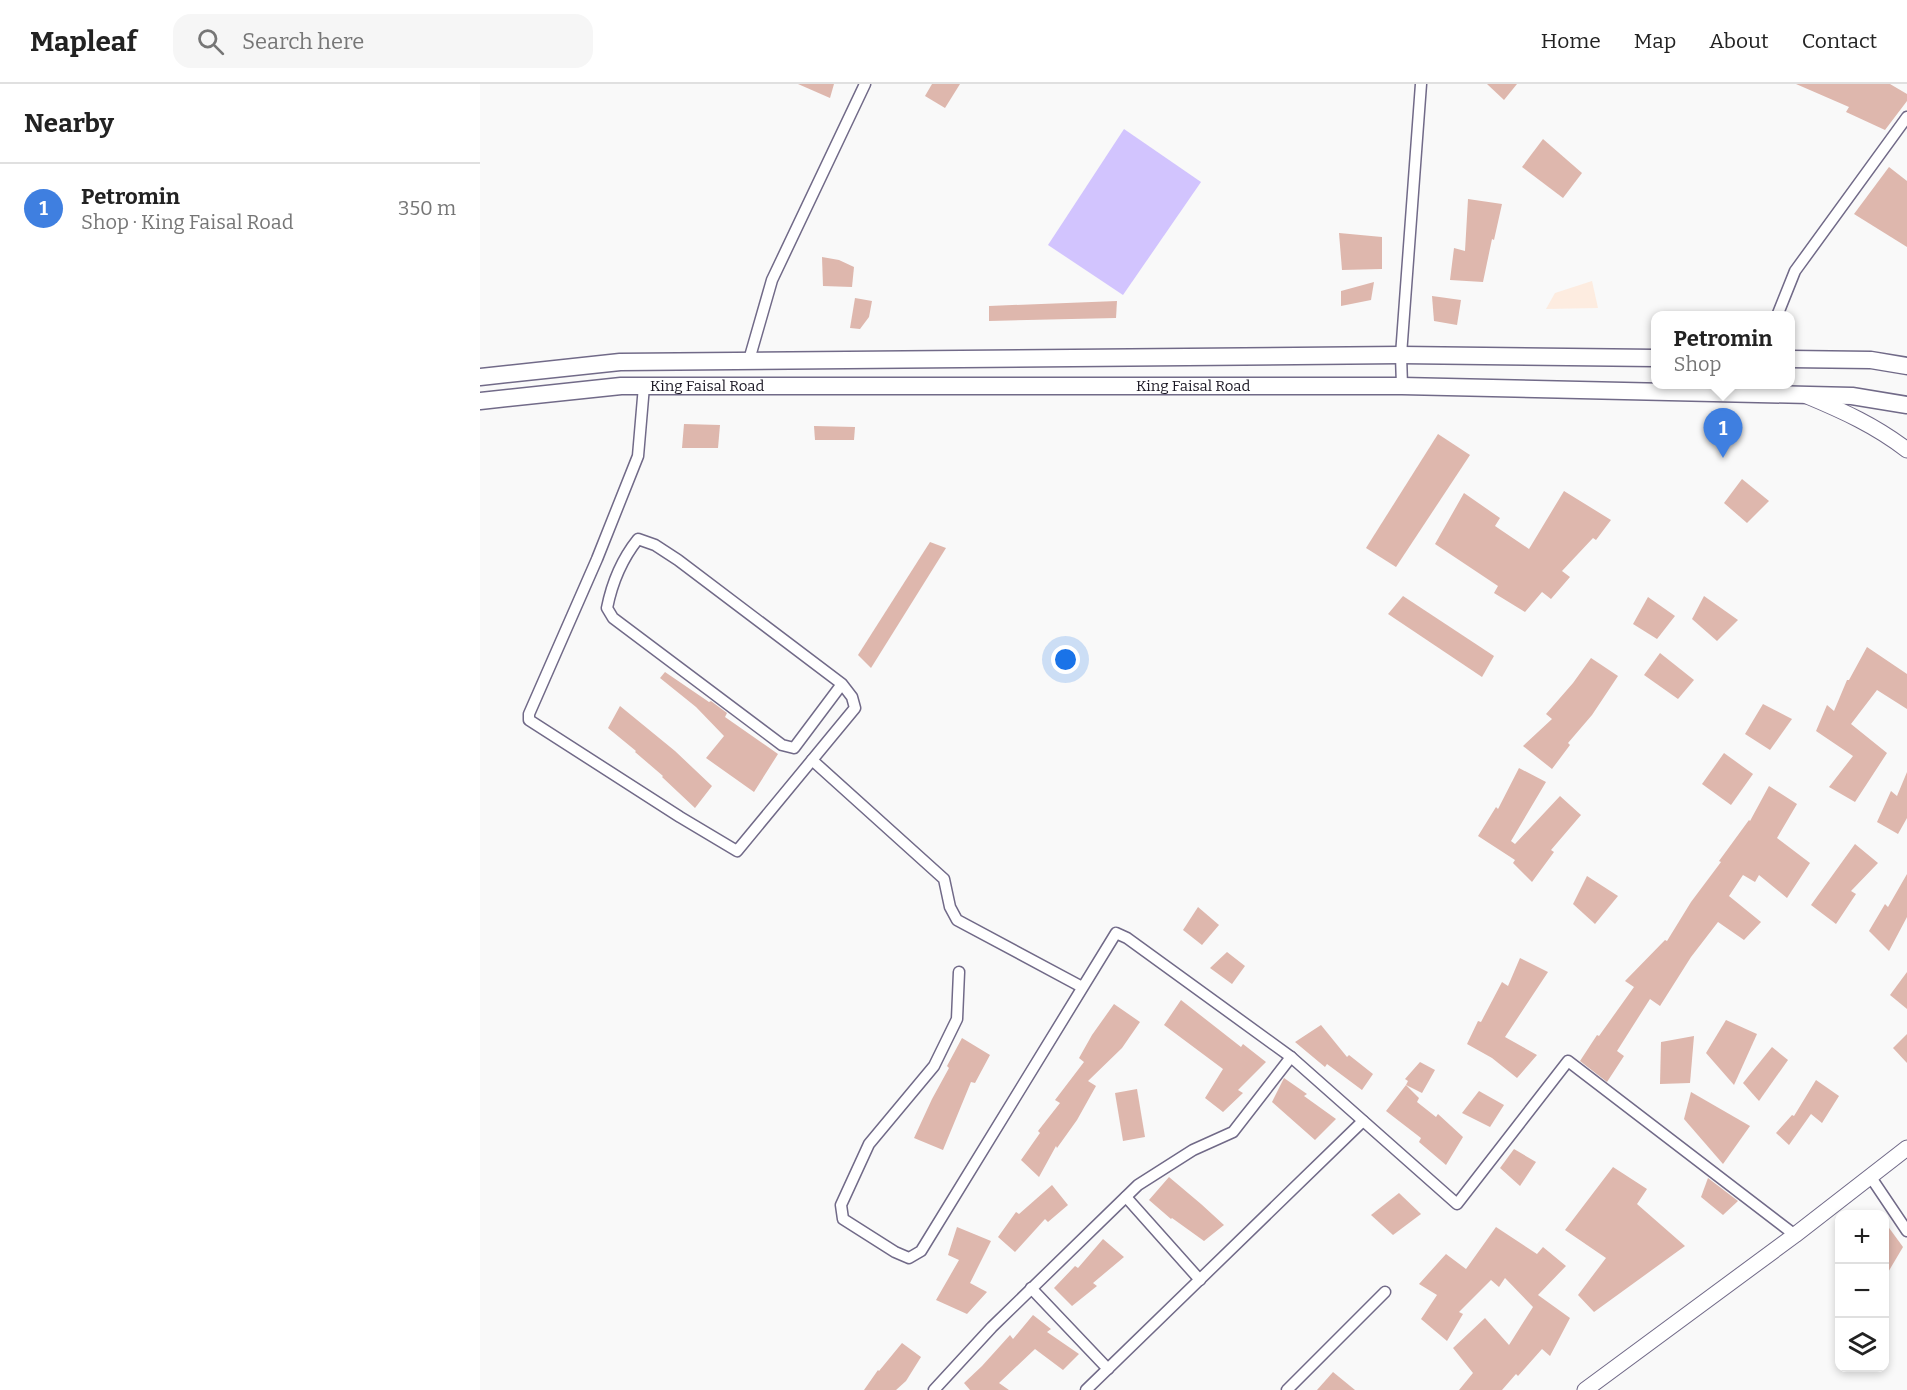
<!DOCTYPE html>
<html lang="en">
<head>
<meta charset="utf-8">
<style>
  body { margin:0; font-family:Bitter,serif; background:#f6f6f6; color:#222 }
  .controls { position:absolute; right:18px; bottom:18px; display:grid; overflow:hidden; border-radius:12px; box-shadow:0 3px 9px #0003 }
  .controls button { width:54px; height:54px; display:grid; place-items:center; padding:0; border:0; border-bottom:2px solid #e0e0e0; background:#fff; color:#222; font:30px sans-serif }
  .you { position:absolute; left:586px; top:576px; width:21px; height:21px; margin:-15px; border:4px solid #fff; border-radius:50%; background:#1a73e8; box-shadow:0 0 0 9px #1a73e833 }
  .badge { display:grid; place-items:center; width:39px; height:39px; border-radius:50%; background:#b45309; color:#fff; font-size:20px; font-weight:700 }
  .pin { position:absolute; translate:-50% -50px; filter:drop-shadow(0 2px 3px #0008) }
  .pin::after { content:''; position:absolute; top:32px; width:21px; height:18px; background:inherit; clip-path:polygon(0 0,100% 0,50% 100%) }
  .popup { position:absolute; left:1171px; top:227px; width:144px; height:78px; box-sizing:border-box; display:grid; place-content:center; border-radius:12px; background:#fff; filter:drop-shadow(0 2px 4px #0005); font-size:20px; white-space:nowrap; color:#767676 }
  .popup b { font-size:22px; color:#222 }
  .popup::after { content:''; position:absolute; left:50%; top:100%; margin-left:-12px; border:12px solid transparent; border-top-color:#fff }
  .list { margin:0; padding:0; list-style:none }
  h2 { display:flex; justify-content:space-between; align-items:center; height:78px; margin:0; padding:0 24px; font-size:26px }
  h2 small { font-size:20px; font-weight:400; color:#767676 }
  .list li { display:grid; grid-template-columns:39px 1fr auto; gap:18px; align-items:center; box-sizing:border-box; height:90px; padding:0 24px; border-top:2px solid #e0e0e0 }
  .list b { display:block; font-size:22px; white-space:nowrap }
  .list p { margin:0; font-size:20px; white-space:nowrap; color:#767676 }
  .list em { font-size:20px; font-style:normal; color:#767676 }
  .icon { flex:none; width:33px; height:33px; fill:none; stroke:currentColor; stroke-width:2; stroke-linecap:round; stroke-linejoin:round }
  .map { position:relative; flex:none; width:1427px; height:1306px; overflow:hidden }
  header { display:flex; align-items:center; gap:36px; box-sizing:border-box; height:84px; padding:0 30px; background:#fff; border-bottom:2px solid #e0e0e0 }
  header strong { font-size:28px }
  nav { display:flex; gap:33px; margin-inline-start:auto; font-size:21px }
  .search { width:420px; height:54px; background:#f6f6f6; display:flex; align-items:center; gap:15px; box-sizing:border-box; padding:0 21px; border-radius:18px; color:#767676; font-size:22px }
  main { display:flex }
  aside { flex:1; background:#fff }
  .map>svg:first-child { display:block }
  .commercial { fill:#fdece0 }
  .green { fill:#d2c4fe }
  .building { fill:#deb7ad }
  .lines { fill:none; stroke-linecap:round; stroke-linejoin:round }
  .street-casing { stroke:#716a88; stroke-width:13 }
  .secondary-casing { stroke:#716a88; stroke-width:17 }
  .primary-casing { stroke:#716a88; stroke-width:19 }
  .street { stroke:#fff; stroke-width:10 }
  .secondary { stroke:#fff; stroke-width:15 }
  .primary { stroke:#fff; stroke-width:16 }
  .labels { text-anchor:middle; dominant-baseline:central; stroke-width:4.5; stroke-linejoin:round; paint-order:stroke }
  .street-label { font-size:15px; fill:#1a1723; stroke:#fff }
</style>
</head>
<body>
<header>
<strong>Mapleaf</strong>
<div class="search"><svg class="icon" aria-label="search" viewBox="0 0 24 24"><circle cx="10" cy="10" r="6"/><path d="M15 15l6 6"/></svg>Search here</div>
<nav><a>Home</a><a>Map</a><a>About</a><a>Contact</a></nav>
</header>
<main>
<aside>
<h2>Nearby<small></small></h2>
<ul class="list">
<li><span class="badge" style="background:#3f7fe0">1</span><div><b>Petromin</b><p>Shop · King Faisal Road</p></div><em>350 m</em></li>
</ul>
</aside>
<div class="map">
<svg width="1427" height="1306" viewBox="0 0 1427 1306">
  <rect width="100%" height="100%" fill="#f9f9f9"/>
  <polygon class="commercial" points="1112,197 1118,224 1066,225 1075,209"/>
  <polygon class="green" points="644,45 721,98 643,211 568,161"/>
  <g class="building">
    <polygon points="318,0 354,0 350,14"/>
    <polygon points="452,0 480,0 465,24 445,12"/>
    <polygon points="1007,0 1037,0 1024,16"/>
    <polygon points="1316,0 1410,0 1427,10 1427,17 1405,46 1366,28 1369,23"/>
    <polygon points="1063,55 1102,89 1083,114 1042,83"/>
    <polygon points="1409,83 1427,97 1427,163 1374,130"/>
    <polygon points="988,115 1022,120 1014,156 1012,155 1003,198 970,196 974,164 985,167"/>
    <polygon points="859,149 902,153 902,185 862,186"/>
    <polygon points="342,173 359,176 374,183 372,203 343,202"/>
    <polygon points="894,198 891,216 861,222 861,207"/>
    <polygon points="952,212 981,216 977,241 954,237"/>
    <polygon points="375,214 392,217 389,233 380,245 370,244"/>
    <polygon points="637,217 636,234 509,237 509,222"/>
    <polygon points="204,340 240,341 238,364 202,364"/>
    <polygon points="334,342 375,343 374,356 335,356"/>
    <polygon points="958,350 990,371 916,483 886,464"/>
    <polygon points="1262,395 1289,417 1267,439 1244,419"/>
    <polygon points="1084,407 1131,436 1116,456 1113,454 1082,487 1090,493 1071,515 1062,508 1045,528 1014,509 1018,502 955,460 984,409 1020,434 1015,442 1049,465"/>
    <polygon points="450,458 466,464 391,584 378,571"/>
    <polygon points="923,512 1014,572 1002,593 908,530"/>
    <polygon points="1224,512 1258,536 1237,557 1212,535"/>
    <polygon points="1168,513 1195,532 1177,555 1153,540"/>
    <polygon points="1387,563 1427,590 1427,625 1397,606 1371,640 1407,669 1375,718 1349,703 1373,672 1336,647 1347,621 1354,627 1367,596 1369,596"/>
    <polygon points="1180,569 1214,596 1198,615 1164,591"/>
    <polygon points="1111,574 1138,592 1112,631 1088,659 1090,661 1072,685 1043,662 1072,635 1066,630 1093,599"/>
    <polygon points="185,588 229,618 231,617 247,629 245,633 298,670 274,708 226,674 244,652 216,623 180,594"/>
    <polygon points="1283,620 1312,635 1290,666 1265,650"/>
    <polygon points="140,622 195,667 232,702 215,724 182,693 183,692 155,668 156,667 128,644"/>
    <polygon points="1244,669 1273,690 1251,721 1222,700"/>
    <polygon points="1039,684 1066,698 1031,757 1035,760 1080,712 1101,731 1071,766 1074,768 1052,798 1033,779 1035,776 998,752 1016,723 1018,725"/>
    <polygon points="1427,688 1427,734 1418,750 1397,738 1411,707 1417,712"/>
    <polygon points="1289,702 1317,720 1297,754 1330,779 1307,814 1279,791 1275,798 1263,791 1249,812 1281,838 1264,856 1238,838 1211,873 1180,922 1170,915 1137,967 1144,972 1127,998 1100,977 1117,951 1119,952 1154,903 1145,897 1185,856 1187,857 1211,818 1241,778 1239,777 1269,736 1270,737"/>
    <polygon points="1375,760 1398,779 1371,807 1376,810 1356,840 1331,821"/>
    <polygon points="1427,790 1427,833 1409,867 1389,847 1405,820 1408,823"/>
    <polygon points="1107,792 1138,812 1115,840 1093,820"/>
    <polygon points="718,823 739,841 722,861 703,846"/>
    <polygon points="747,868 765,882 752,900 730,884"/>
    <polygon points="1040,874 1068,888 1025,953 1057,971 1037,994 1012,974 987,960 998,937 1001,938 1022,898 1028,902"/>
    <polygon points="1427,888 1427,925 1410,911"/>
    <polygon points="701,916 761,963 763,960 786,978 758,1006 763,1009 743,1028 725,1014 743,985 684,941"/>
    <polygon points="634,920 660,938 642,964 608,997 616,1002 597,1036 577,1064 576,1062 559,1093 541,1076 560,1049 558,1047 580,1019 575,1016 604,978 599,974 612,951"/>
    <polygon points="1246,936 1277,950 1254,1001 1226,969"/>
    <polygon points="841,941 867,973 869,971 893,990 882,1006 847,980 845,983 815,958"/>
    <polygon points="1427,950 1427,979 1413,964"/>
    <polygon points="1214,952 1210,999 1180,1000 1181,958"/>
    <polygon points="482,954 510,971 495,999 491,998 463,1066 434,1054 452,1015 469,984 467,982"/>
    <polygon points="1292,963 1308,976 1279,1017 1263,999"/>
    <polygon points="940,978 955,986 942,1009 926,1001 928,997 925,995"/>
    <polygon points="804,994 827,1010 824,1012 856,1035 835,1056 792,1018"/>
    <polygon points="1336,996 1359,1012 1342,1039 1331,1030 1309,1061 1296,1049 1312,1031 1314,1032"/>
    <polygon points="926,1001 939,1014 937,1018 956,1033 958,1030 983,1053 966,1081 939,1058 941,1054 906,1027"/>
    <polygon points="657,1005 665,1053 643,1057 635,1009"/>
    <polygon points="999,1007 1024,1021 1010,1043 982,1029"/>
    <polygon points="1211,1008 1270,1042 1243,1080 1204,1035"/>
    <polygon points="1034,1065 1056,1078 1040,1102 1020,1084"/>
    <polygon points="1133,1083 1167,1105 1157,1120 1205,1162 1114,1228 1098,1211 1126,1174 1085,1146"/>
    <polygon points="689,1093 721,1120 744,1141 724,1157 692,1134 691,1135 669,1116"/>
    <polygon points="1228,1094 1258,1117 1243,1131 1221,1113"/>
    <polygon points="572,1101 588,1121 568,1138 565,1135 535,1168 518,1153 536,1128 539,1130"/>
    <polygon points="919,1109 941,1130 913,1151 891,1131"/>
    <polygon points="1404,1137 1423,1163 1404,1195"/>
    <polygon points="477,1143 511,1157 490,1199 507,1208 487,1230 456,1216 479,1176 468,1171"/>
    <polygon points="1016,1143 1057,1170 1063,1163 1086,1182 1058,1211 1090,1234 1070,1272 1062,1265 1038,1292 1036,1290 1022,1306 979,1306 993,1289 973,1264 1005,1234 1029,1261 1053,1223 1025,1194 1019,1203 1011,1196 979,1228 983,1230 967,1257 941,1235 957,1211 939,1200 966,1170 986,1185"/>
    <polygon points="623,1155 644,1173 613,1199 617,1202 592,1222 574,1204 595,1182 598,1184"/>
    <polygon points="553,1231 571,1245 567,1248 599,1270 583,1286 555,1265 519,1299 529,1306 490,1306 484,1299 502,1282 530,1251 533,1255"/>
    <polygon points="422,1259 441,1273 426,1297 416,1306 384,1306 398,1286 399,1287"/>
    <polygon points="853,1288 875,1306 837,1306"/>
  </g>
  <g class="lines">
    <g class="street-casing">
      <g id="street">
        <polyline points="1297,232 1315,187 1427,33"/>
        <polyline points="269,276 292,196 385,0"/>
        <path d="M164,302l-6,70 -41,103 -68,155v6l151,97 57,34 118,-143 -3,-11 -10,-13 -164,-124 -23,-15 -17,-6c-16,20 -26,44 -31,69l6,10 169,127 12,3 48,-64"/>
        <polyline points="922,302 921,271 941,0"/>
        <polyline points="332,676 464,795 470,823 477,836 602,903"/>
        <polyline points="479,888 477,935 454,982 389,1060 361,1121 363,1135 415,1168 429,1174 441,1167 636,849 647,854 811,973 977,1120 1088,977 1315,1151"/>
        <polyline points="1390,1092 1427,1147"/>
        <polyline points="646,1113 720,1196"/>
        <polyline points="551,1204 628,1285"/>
        <polyline points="454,1306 512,1243 658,1101 713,1066 753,1048 811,973"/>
        <polyline points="606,1306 883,1037"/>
        <polyline points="807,1306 905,1208"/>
      </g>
    </g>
    <g class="secondary-casing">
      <g id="secondary">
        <path d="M1327,312c36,15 69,30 100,54"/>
        <polyline points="1105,1306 1315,1151 1427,1064"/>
      </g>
    </g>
    <g class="primary-casing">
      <g id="primary">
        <polyline points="1310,275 1391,276 1427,282"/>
        <polyline points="0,293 140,278 921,271 1176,274"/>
        <path id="s1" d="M0,317l141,-15h781l450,10 55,9"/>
      </g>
    </g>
    <use href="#street" class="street"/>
    <use href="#secondary" class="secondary"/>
    <use href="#primary" class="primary"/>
  </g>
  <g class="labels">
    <g class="street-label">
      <text stroke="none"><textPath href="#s1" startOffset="228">King Faisal Road</textPath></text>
      <text stroke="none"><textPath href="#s1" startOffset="714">King Faisal Road</textPath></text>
    </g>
  </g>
</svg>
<div class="controls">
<button>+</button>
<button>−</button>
<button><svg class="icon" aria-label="layers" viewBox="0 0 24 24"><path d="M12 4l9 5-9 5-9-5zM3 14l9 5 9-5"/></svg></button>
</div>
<div class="you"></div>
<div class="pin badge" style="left:1243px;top:374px;background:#3f7fe0">1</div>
<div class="popup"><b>Petromin</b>Shop</div>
</div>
</main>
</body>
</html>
